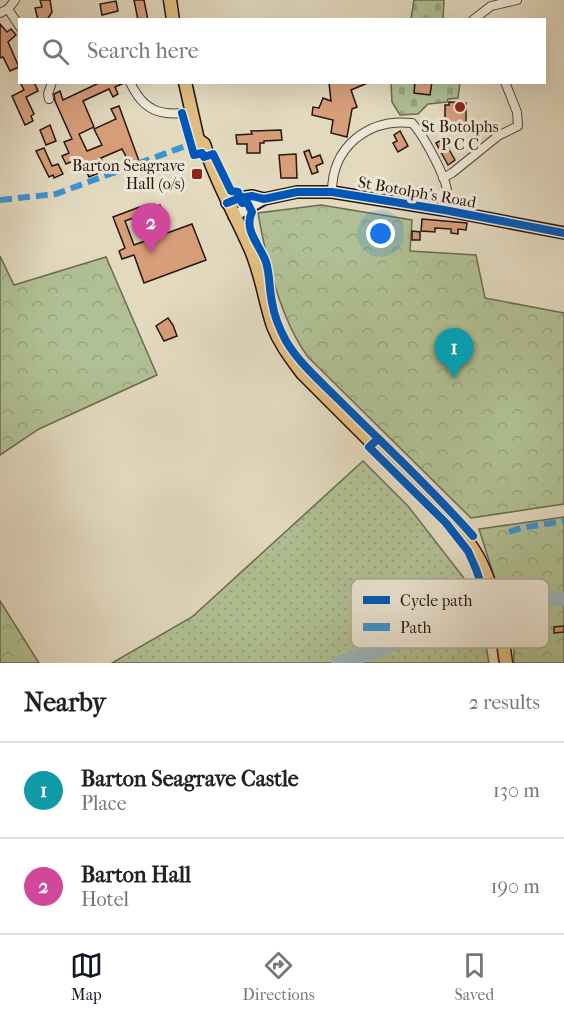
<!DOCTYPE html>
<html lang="en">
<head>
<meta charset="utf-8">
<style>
  body { margin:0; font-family:"IM FELL French Canon",serif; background:#f6f6f6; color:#222 }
  .you { position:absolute; left:381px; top:234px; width:21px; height:21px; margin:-15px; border:4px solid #fff; border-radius:50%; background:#1a73e8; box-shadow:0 0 0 9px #1a73e833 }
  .badge { display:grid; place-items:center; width:39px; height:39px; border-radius:50%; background:#111827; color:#fff; font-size:20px; font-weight:700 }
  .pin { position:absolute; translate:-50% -50px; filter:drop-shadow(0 2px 3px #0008) }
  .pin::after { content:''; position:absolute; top:32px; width:21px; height:18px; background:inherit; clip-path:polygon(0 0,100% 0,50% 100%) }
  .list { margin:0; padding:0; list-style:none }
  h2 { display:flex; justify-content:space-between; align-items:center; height:78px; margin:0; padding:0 24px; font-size:26px }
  h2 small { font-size:20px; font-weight:400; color:#767676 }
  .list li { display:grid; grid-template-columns:39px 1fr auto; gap:18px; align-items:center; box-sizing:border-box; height:96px; padding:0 24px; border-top:2px solid #e0e0e0 }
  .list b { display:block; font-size:22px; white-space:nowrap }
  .list p { margin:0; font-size:20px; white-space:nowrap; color:#767676 }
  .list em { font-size:20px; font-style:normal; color:#767676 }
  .icon { flex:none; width:33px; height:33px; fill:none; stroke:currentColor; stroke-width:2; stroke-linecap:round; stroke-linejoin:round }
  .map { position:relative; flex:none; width:564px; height:663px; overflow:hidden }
  .search { position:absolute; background:#fff; box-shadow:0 6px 24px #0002; left:18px; right:18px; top:18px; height:66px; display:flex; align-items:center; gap:15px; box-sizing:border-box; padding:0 21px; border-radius:0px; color:#767676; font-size:22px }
  .sheet { height:270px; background:#fff }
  nav { display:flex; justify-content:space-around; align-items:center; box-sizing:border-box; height:84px; border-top:2px solid #e0e0e0; background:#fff; font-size:16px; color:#767676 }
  nav a { display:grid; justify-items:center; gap:3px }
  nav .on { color:#111827 }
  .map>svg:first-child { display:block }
  .grass { fill:url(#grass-dots); stroke:#6c6b52; stroke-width:1.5 }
  .forest { fill:url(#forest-crowns); stroke:#6c6b52; stroke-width:1.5 }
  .cemetery { fill:url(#cemetery-stones); stroke:#6c6b52; stroke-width:1.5 }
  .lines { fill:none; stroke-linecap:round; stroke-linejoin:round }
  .river { stroke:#9bb7bd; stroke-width:15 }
  .building { fill:#d69e79; stroke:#27160f; stroke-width:1.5 }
  .street-casing { stroke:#56473b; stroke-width:10 }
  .secondary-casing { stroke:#27160f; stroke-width:14 }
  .primary-casing { stroke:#27160f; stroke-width:15 }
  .street { stroke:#ece6d5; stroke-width:8 }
  .secondary { stroke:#ece6d5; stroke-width:10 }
  .primary { stroke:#e1bc80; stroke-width:12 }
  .quiet { stroke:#3b93d2; stroke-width:6; stroke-dasharray:12 6; stroke-linecap:butt }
  .cycleway-casing { stroke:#ece6d5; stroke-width:11 }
  .cycleway { stroke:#0057b8; stroke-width:8 }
  .poi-dot { fill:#8f2418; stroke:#ece6d5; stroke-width:2 }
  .labels { text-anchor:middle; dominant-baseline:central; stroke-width:6; stroke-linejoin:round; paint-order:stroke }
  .poi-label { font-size:16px; fill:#27160f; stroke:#ece6d5 }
  .street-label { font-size:16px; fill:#27160f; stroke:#ece6d5 }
  .key { fill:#ece6d5; stroke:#b1a89a; stroke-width:1.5 }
  .key-label { font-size:16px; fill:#27160f }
</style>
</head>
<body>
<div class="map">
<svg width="564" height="663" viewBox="0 0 564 663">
  <defs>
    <pattern id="grass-dots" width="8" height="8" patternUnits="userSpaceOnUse" patternTransform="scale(1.5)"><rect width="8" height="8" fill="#b0c094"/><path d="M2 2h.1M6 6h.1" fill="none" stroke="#97a47e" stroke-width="1.8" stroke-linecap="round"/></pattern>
    <pattern id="forest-crowns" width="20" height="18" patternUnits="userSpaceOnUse" patternTransform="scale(1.5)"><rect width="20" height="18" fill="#b0c094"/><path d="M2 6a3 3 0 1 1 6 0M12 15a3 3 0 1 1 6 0" fill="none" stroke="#97a47e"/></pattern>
    <pattern id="cemetery-stones" width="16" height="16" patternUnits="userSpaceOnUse" patternTransform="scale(1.5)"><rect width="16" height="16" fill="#b0c094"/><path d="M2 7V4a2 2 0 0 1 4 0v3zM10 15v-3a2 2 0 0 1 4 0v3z" fill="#97a47e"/></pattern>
  </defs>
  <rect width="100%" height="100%" fill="#e2d9bf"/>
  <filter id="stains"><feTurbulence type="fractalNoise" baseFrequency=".00333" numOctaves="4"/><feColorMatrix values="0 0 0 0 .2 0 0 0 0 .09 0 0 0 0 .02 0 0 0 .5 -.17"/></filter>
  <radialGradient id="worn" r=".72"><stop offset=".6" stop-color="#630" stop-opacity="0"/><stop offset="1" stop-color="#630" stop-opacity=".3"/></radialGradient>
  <polygon class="grass" points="363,461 408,506 467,582 483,629 489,663 112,663 192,617"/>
  <g class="forest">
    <path d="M321,205l91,15 -2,31 66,4 9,43 79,15v191l-93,14 -163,-161c-28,-38 -42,-98 -50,-144z"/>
    <polygon points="0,256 14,285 106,257 157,375 39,429 0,455"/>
    <polygon points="564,517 564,663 514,663 514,639 479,529"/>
    <polygon points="0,601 39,663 0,663"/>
  </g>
  <g class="cemetery">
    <polygon points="414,0 444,0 443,19 411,19"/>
    <polygon points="391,83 460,83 458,98 448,99 447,102 428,104 418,114 400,115 392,102"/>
  </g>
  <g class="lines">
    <polyline class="river" points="339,663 387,647 492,598 513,595 564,599"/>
  </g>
  <g class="building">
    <polygon points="40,0 50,0 52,12 47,20 38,20 35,8 42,7"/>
    <polygon points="134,0 144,0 148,20 138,20"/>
    <polygon points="116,1 118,11 102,15 100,4"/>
    <polygon points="0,24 7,32 11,29 16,35 8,42 19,67 10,71 3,57 0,58"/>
    <polygon points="20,82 34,82 38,91 26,97 34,114 31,116 33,121 25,125 12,96 24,90"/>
    <polygon points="101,82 124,83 115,87 118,94 113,97 109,89 83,101 94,127 79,134 87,151 102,145 94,129 116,119 111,109 119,106 139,161 130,164 122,149 101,158 106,170 89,177 82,161 74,164 73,161 66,164 62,156 69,153 64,142 72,139 55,101 54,94 60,91 63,100"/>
    <polygon points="370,82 351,90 357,107 352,109 347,137 331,133 333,120 312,115 313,107 319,108 323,98 331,101 329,83"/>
    <polygon points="415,82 432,82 430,95 414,93"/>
    <polygon points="449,102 466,103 466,130 447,130 447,125 445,125 445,105 449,105"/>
    <polygon points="50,125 56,141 46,145 40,130"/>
    <polygon points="281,130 282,140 264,141 264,143 260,143 260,153 247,153 247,144 237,144 236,135 252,134 251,131"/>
    <polygon points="400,131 408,146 398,152 393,143 397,141 394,135"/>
    <polygon points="443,139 455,160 448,165 436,143"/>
    <polygon points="44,148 52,166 58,164 63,174 54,178 53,175 49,177 36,151"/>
    <polygon points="309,150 312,158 320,155 323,163 316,166 318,172 312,174 304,152"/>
    <polygon points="296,154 297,178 281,178 279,155"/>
    <polygon points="145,205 147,210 160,205 162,211 149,216 148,213 125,221 134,245 192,224 206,260 144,283 134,255 122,259 119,251 125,248 113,217"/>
    <polygon points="422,219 467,223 466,230 458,229 458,234 451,233 451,229 435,228 435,232 421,231"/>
    <polygon points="412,231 420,232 420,240 412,240"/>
    <polygon points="168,318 173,325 177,336 164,341 156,326"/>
    <polygon points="564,626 564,632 554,633 554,627"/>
  </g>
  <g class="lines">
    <g class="street-casing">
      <g id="street">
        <polyline points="8,9 20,27"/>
        <polyline points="0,13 8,9 15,0"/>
        <polyline points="473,20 491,6 517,0"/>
        <path d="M130,82c13,29 31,35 61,30"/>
        <polyline points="49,99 48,94 52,82"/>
        <polyline points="443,178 452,173 498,136 518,126 517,112 505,82"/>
        <path d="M332,192c0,-45 36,-74 80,-69 11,11 34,54 35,68 0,6 -2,13 -3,19"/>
      </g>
    </g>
    <g class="secondary-casing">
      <g id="secondary">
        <polyline points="227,203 240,198 252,196 264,199 297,192 332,192 444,210 564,233"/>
        <polyline points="234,216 264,199"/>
      </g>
    </g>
    <g class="primary-casing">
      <g id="primary">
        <polyline points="170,0 173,20"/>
        <polyline points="185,82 198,140 197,148"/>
        <path d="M198,140l6,4c11,36 30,68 45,102 12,25 15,53 24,80 7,18 18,32 29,47l147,147c8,9 16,17 22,26 22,31 30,79 35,117"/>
      </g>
    </g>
    <use href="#street" class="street"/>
    <use href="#secondary" class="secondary"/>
    <use href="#primary" class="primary"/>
    <g class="quiet">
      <polyline points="0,200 56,194 191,144"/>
      <polyline points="509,532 521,528 564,521"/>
    </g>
    <g class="cycleway-casing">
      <g id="cycleway">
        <path d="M182,113l12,42 8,-2 2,4 9,-3 18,37 7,1 4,11 5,-1 5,10c-9,18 8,33 14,50 4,13 3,27 6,40 2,13 8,28 14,39 13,22 34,40 52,58 45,45 92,88 135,137"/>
        <polyline points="227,203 240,198 252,196 264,199 297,192 332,192 444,210 564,233"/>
        <polyline points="378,439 369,447 446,523 468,551 476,569 484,593"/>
      </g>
    </g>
    <use href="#cycleway" class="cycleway"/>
  </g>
  <g class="poi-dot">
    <circle cx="460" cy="107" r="6"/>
    <rect x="191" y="168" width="12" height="12" rx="3"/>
  </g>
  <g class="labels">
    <g class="poi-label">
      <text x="460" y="126">St Botolphs<tspan x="460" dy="18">P C C</tspan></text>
      <text x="185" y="165" text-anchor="end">Barton Seagrave<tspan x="185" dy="18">Hall (o/s)</tspan></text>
    </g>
    <g class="street-label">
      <text transform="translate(417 192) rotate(10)">St Botolph's Road</text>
    </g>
  </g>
  <rect x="351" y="579" width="198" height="69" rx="9" class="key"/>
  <rect x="363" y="596" width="27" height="8" fill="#0057b8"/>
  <rect x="363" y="623" width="27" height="8" fill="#3b93d2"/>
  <g class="key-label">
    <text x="400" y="606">Cycle path</text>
    <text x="400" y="633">Path</text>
  </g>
  <rect width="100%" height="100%" filter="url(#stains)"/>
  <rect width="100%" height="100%" fill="url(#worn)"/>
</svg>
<div class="you"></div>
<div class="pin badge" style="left:454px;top:378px;background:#0f9aa8">1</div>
<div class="pin badge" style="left:151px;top:253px;background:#d1479c">2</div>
<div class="search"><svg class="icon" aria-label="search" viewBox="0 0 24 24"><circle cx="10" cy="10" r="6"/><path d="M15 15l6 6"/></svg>Search here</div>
</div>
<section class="sheet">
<h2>Nearby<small>2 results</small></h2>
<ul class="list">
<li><span class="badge" style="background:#0f9aa8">1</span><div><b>Barton Seagrave Castle</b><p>Place</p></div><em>130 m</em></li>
<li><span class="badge" style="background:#d1479c">2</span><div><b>Barton Hall</b><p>Hotel</p></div><em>190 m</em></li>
</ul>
</section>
<nav>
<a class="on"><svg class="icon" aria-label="map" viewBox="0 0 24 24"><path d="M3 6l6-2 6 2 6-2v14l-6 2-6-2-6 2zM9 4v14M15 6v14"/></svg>Map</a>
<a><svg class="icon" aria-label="directions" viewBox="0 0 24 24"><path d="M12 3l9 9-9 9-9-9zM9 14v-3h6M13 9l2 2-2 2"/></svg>Directions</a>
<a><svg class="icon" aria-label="saved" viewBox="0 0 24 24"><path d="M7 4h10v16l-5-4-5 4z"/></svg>Saved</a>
</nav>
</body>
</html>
